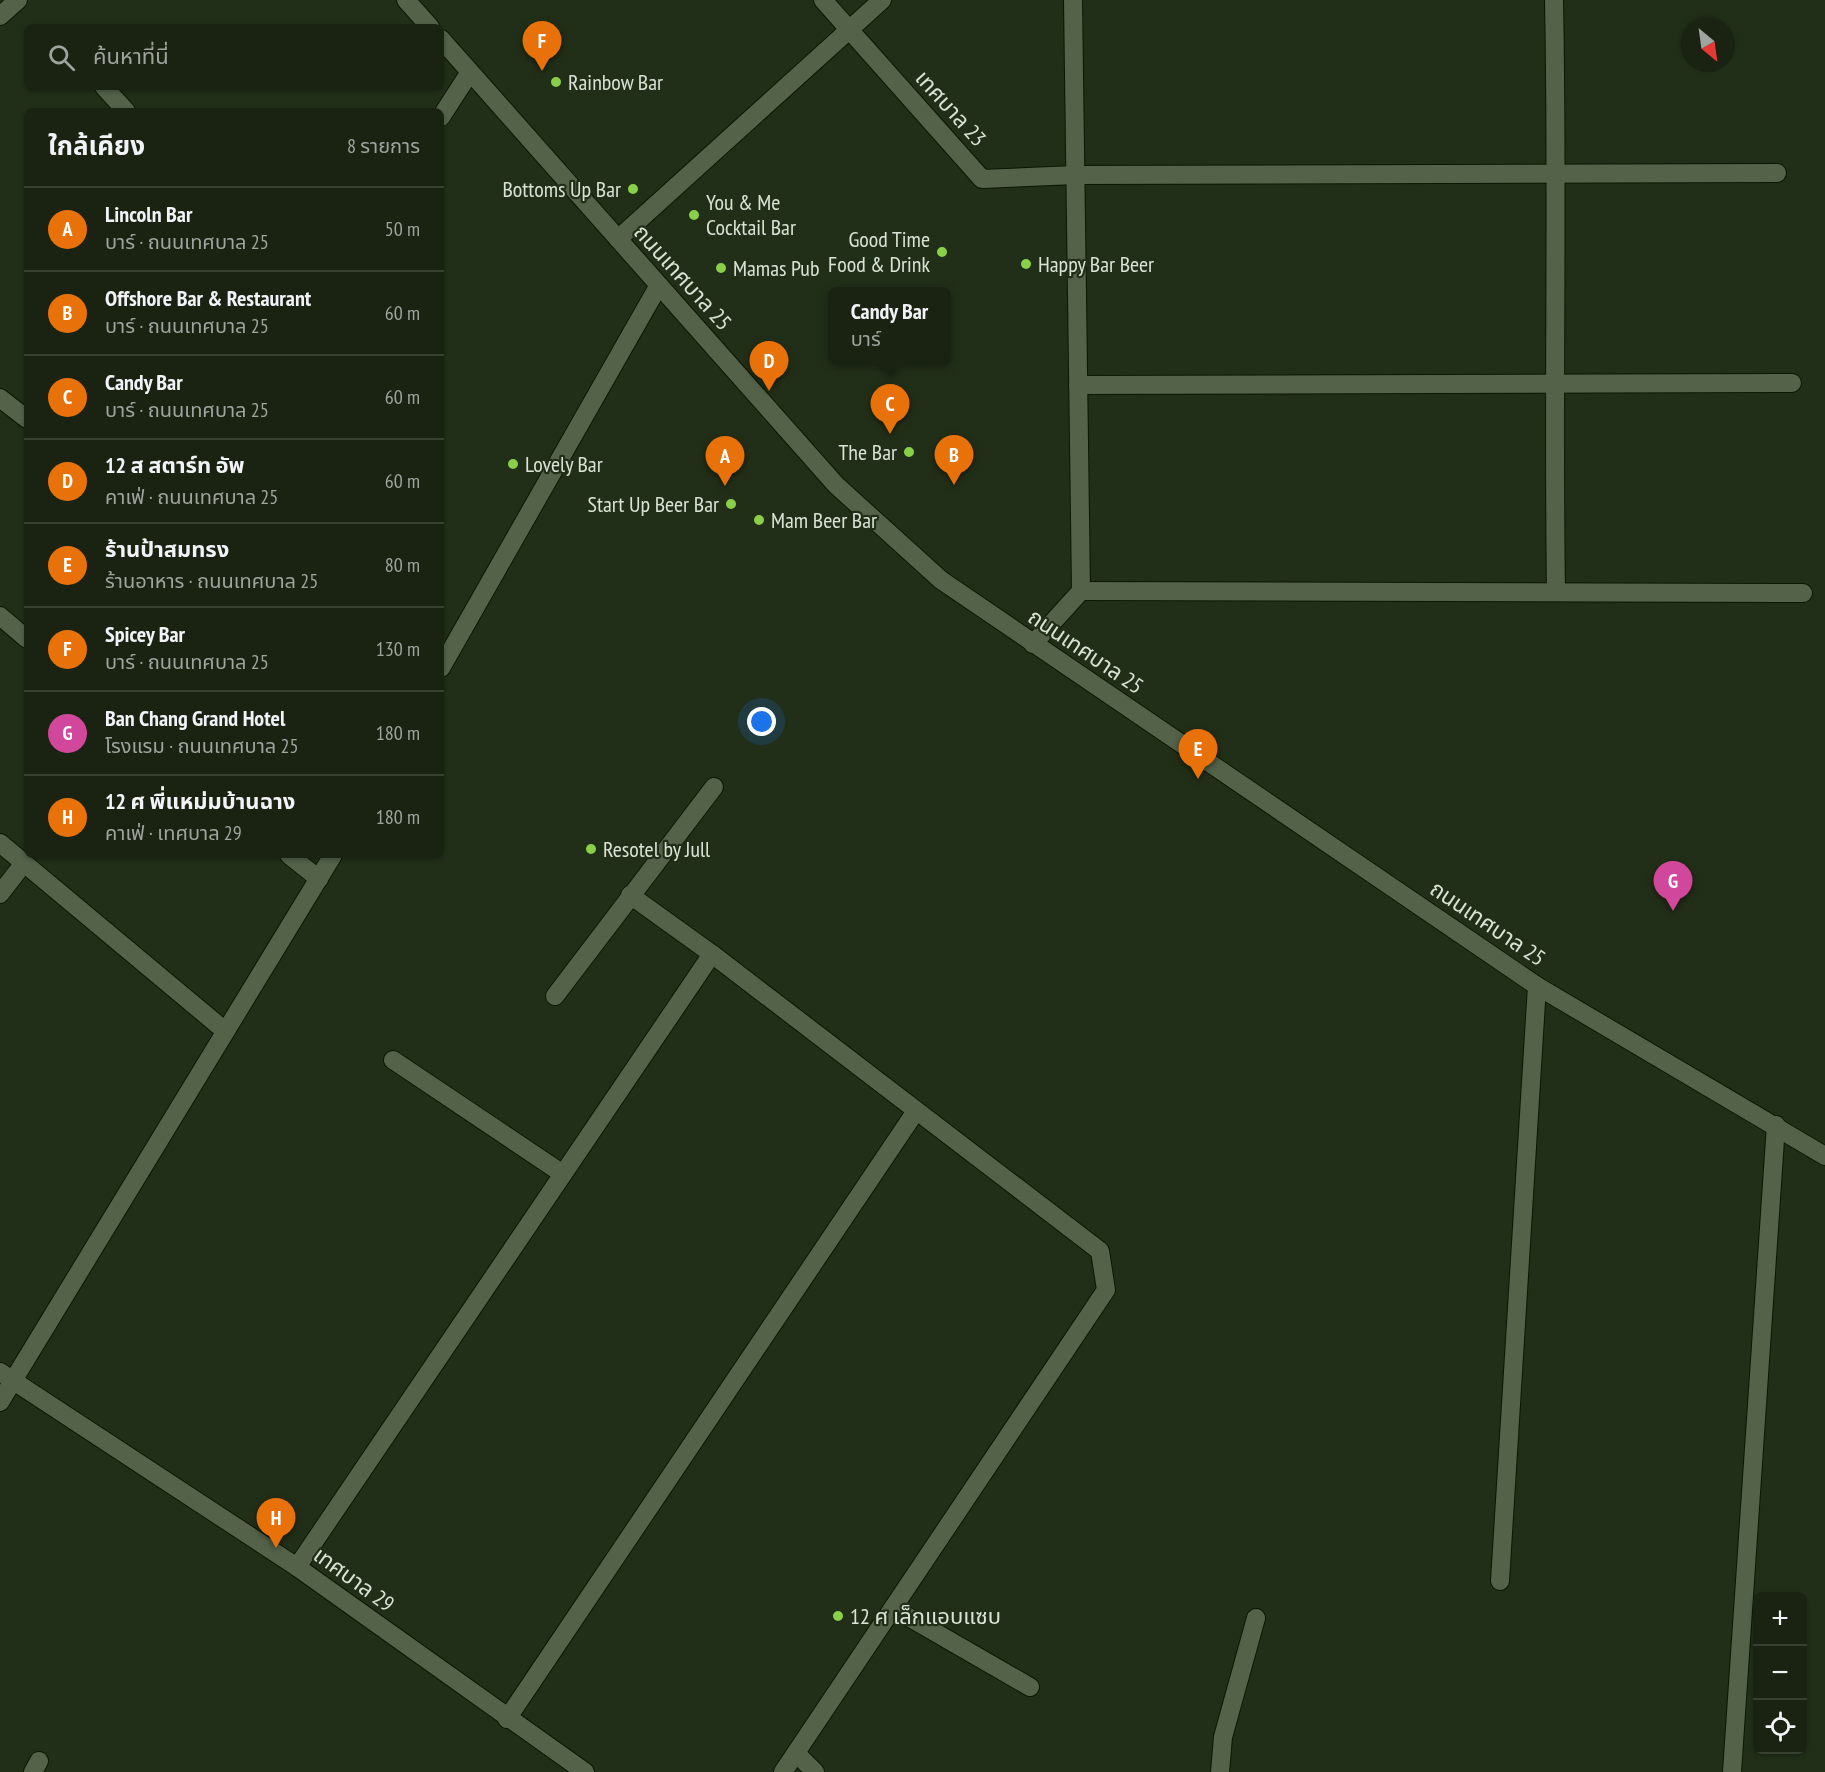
<!DOCTYPE html>
<html lang="th">
<head>
<meta charset="utf-8">
<style>
  body { margin:0; font-family:"PT Sans Narrow","Noto Sans Thai",sans-serif; background:#272f20; color:#f1f3f6 }
  .controls { position:absolute; right:18px; bottom:18px; display:grid; overflow:hidden; border-radius:9px; box-shadow:0 2px 4px #0004 }
  .controls button { width:54px; height:54px; display:grid; place-items:center; padding:0; border:0; border-bottom:2px solid #384032; background:#1a2312; color:#f1f3f6; font:30px sans-serif }
  .compass { position:absolute; left:1681px; top:18px; width:54px; height:54px; border-radius:50%; background:#1a2312; box-shadow:0 2px 4px #0004; rotate:151deg }
  .you { position:absolute; left:762px; top:722px; width:21px; height:21px; margin:-15px; border:4px solid #fff; border-radius:50%; background:#1a73e8; box-shadow:0 0 0 9px #1a73e833 }
  .badge { display:grid; place-items:center; width:39px; height:39px; border-radius:50%; background:#1a73e8; color:#fff; font-size:20px; font-weight:700 }
  .pin { position:absolute; translate:-50% -50px; filter:drop-shadow(0 2px 3px #0008) }
  .pin::after { content:''; position:absolute; top:32px; width:21px; height:18px; background:inherit; clip-path:polygon(0 0,100% 0,50% 100%) }
  .popup { position:absolute; left:828px; top:287px; width:123px; height:78px; box-sizing:border-box; display:grid; place-content:center; border-radius:9px; background:#1a2312; filter:drop-shadow(0 2px 4px #0005); font-size:20px; white-space:nowrap; color:#9fa49f }
  .popup b { font-size:22px; color:#f1f3f6 }
  .popup::after { content:''; position:absolute; left:50%; top:100%; margin-left:-12px; border:12px solid transparent; border-top-color:#1a2312 }
  .list { margin:0; padding:0; list-style:none }
  h2 { display:flex; justify-content:space-between; align-items:center; height:78px; margin:0; padding:0 24px; font-size:26px }
  h2 small { font-size:20px; font-weight:400; color:#9fa49f }
  .list li { display:grid; grid-template-columns:39px 1fr auto; gap:18px; align-items:center; box-sizing:border-box; height:84px; padding:0 24px; border-top:2px solid #384032 }
  .list b { display:block; font-size:22px; white-space:nowrap }
  .list p { margin:0; font-size:20px; white-space:nowrap; color:#9fa49f }
  .list em { font-size:20px; font-style:normal; color:#9fa49f }
  .icon { flex:none; width:33px; height:33px; fill:none; stroke:currentColor; stroke-width:2; stroke-linecap:round; stroke-linejoin:round }
  .map { position:relative; flex:none; width:1825px; height:1772px; overflow:hidden }
  .search { position:absolute; background:#1a2312; box-shadow:0 2px 4px #0004; left:24px; top:24px; width:420px; height:66px; display:flex; align-items:center; gap:15px; box-sizing:border-box; padding:0 21px; border-radius:9px; color:#9fa49f; font-size:22px }
  .panel { position:absolute; background:#1a2312; box-shadow:0 2px 4px #0004; left:24px; top:108px; width:420px; height:750px; border-radius:9px }
  .map>svg:first-child { display:block }
  .lines { fill:none; stroke-linecap:round; stroke-linejoin:round }
  .street-casing { stroke:#0b1703; stroke-width:20 }
  .street { stroke:#54624a; stroke-width:18 }
  .poi-dot { fill:#89cf49; stroke:#222f18; stroke-width:2 }
  .labels { text-anchor:middle; dominant-baseline:central; stroke-width:4.5; stroke-linejoin:round; paint-order:stroke }
  .poi-label { font-size:22px; fill:#dae2d4; stroke:#222f18; text-anchor:start }
  .street-label { font-size:22px; fill:#dae2d4; stroke:#222f18 }
</style>
</head>
<body>
<div class="map">
<svg width="1825" height="1772" viewBox="0 0 1825 1772">
  <rect width="100%" height="100%" fill="#222f18"/>
  <g class="lines">
    <g class="street-casing">
      <g id="street">
        <polyline points="406,0 430,27"/>
        <polyline points="823,0 982,179 1075,175 1777,173"/>
        <path d="M1554,0c4,197 -1,395 2,592"/>
        <polyline points="0,16 18,0"/>
        <polyline points="441,39 836,485 941,580 1537,986 1825,1156"/>
        <polyline points="104,87 126,111"/>
        <polyline points="441,117 470,72"/>
        <polyline points="618,239 882,0"/>
        <polyline points="1078,385 1792,383"/>
        <polyline points="0,398 27,419"/>
        <polyline points="1081,591 1803,593"/>
        <polyline points="0,616 27,639"/>
        <polyline points="1033,644 1081,591 1073,0"/>
        <polyline points="441,668 659,285"/>
        <polyline points="0,843 224,1030"/>
        <polyline points="289,855 319,879"/>
        <polyline points="0,894 24,863"/>
        <polyline points="630,895 712,954 1100,1251 1106,1290 783,1772"/>
        <polyline points="555,996 714,787"/>
        <polyline points="393,1060 563,1174"/>
        <polyline points="0,1372 297,1567 585,1772"/>
        <polyline points="0,1402 333,855"/>
        <polyline points="297,1567 712,954"/>
        <polyline points="1500,1581 1537,986"/>
        <polyline points="893,1608 1030,1687"/>
        <polyline points="507,1719 916,1111"/>
        <polyline points="796,1753 815,1772"/>
        <polyline points="33,1772 39,1761"/>
        <polyline points="1220,1772 1223,1737 1256,1618"/>
        <polyline points="1732,1772 1776,1125"/>
      </g>
    </g>
    <use href="#street" class="street"/>
  </g>
  <g class="poi-dot">
    <circle cx="556" cy="82" r="6"/>
    <circle cx="633" cy="189" r="6"/>
    <circle cx="694" cy="215" r="6"/>
    <circle cx="942" cy="252" r="6"/>
    <circle cx="1026" cy="264" r="6"/>
    <circle cx="721" cy="268" r="6"/>
    <circle cx="909" cy="452" r="6"/>
    <circle cx="513" cy="464" r="6"/>
    <circle cx="731" cy="504" r="6"/>
    <circle cx="759" cy="520" r="6"/>
    <circle cx="591" cy="849" r="6"/>
    <circle cx="838" cy="1616" r="6"/>
  </g>
  <g class="labels">
    <g class="poi-label">
      <text x="568" y="82">Rainbow Bar</text>
      <text x="621" y="189" text-anchor="end">Bottoms Up Bar</text>
      <text x="706" y="202">You &amp; Me<tspan x="706" dy="25">Cocktail Bar</tspan></text>
      <text x="930" y="239" text-anchor="end">Good Time<tspan x="930" dy="25">Food &amp; Drink</tspan></text>
      <text x="1038" y="264">Happy Bar Beer</text>
      <text x="733" y="268">Mamas Pub</text>
      <text x="897" y="452" text-anchor="end">The Bar</text>
      <text x="525" y="464">Lovely Bar</text>
      <text x="719" y="504" text-anchor="end">Start Up Beer Bar</text>
      <text x="771" y="520">Mam Beer Bar</text>
      <text x="603" y="849">Resotel by Jull</text>
      <text x="850" y="1616">12 ศ เล็กแอบแซบ</text>
    </g>
    <g class="street-label">
      <text transform="translate(951 108) rotate(48)">เทศบาล 23</text>
      <text transform="translate(683 277) rotate(48)">ถนนเทศบาล 25</text>
      <text transform="translate(1086 651) rotate(34)">ถนนเทศบาล 25</text>
      <text transform="translate(1488 923) rotate(34)">ถนนเทศบาล 25</text>
      <text transform="translate(354 1579) rotate(36)">เทศบาล 29</text>
    </g>
  </g>
</svg>
<div class="controls">
<button>+</button>
<button>−</button>
<button><svg class="icon" aria-label="locate" viewBox="0 0 24 24"><circle cx="12" cy="12" r="6"/><path d="M12 2v4M12 18v4M2 12h4M18 12h4"/></svg></button>
</div>
<svg class="compass" viewBox="-18 -18 36 36"><path d="M0-13l5 13h-10z" fill="#e53935"/><path d="M0 13l5-13h-10z" fill="#9fa49f"/></svg>
<div class="you"></div>
<div class="pin badge" style="left:725px;top:486px;background:#e8710a">A</div>
<div class="pin badge" style="left:954px;top:485px;background:#e8710a">B</div>
<div class="pin badge" style="left:890px;top:434px;background:#e8710a">C</div>
<div class="popup"><b>Candy Bar</b>บาร์</div>
<div class="pin badge" style="left:769px;top:391px;background:#e8710a">D</div>
<div class="pin badge" style="left:1198px;top:779px;background:#e8710a">E</div>
<div class="pin badge" style="left:542px;top:71px;background:#e8710a">F</div>
<div class="pin badge" style="left:1673px;top:911px;background:#d1479c">G</div>
<div class="pin badge" style="left:276px;top:1548px;background:#e8710a">H</div>
<div class="search"><svg class="icon" aria-label="search" viewBox="0 0 24 24"><circle cx="10" cy="10" r="6"/><path d="M15 15l6 6"/></svg>ค้นหาที่นี่</div>
<section class="panel">
<h2>ใกล้เคียง<small>8 รายการ</small></h2>
<ul class="list">
<li><span class="badge" style="background:#e8710a">A</span><div><b>Lincoln Bar</b><p>บาร์ · ถนนเทศบาล 25</p></div><em>50 m</em></li>
<li><span class="badge" style="background:#e8710a">B</span><div><b>Offshore Bar &amp; Restaurant</b><p>บาร์ · ถนนเทศบาล 25</p></div><em>60 m</em></li>
<li><span class="badge" style="background:#e8710a">C</span><div><b>Candy Bar</b><p>บาร์ · ถนนเทศบาล 25</p></div><em>60 m</em></li>
<li><span class="badge" style="background:#e8710a">D</span><div><b>12 ส สตาร์ท อัพ</b><p>คาเฟ่ · ถนนเทศบาล 25</p></div><em>60 m</em></li>
<li><span class="badge" style="background:#e8710a">E</span><div><b>ร้านป้าสมทรง</b><p>ร้านอาหาร · ถนนเทศบาล 25</p></div><em>80 m</em></li>
<li><span class="badge" style="background:#e8710a">F</span><div><b>Spicey Bar</b><p>บาร์ · ถนนเทศบาล 25</p></div><em>130 m</em></li>
<li><span class="badge" style="background:#d1479c">G</span><div><b>Ban Chang Grand Hotel</b><p>โรงแรม · ถนนเทศบาล 25</p></div><em>180 m</em></li>
<li><span class="badge" style="background:#e8710a">H</span><div><b>12 ศ พี่แหม่มบ้านฉาง</b><p>คาเฟ่ · เทศบาล 29</p></div><em>180 m</em></li>
</ul>
</section>
</div>
</body>
</html>
